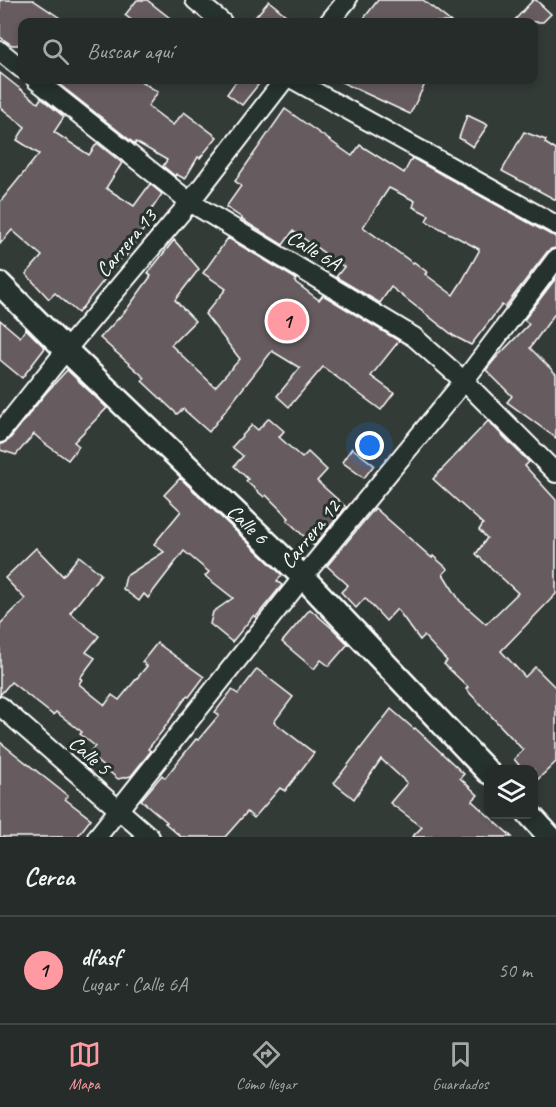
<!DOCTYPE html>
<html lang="es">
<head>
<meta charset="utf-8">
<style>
  body { margin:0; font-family:Caveat,sans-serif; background:#323835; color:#f1f3f6 }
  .controls { position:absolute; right:18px; bottom:18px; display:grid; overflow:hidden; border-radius:12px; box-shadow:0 3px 9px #0003 }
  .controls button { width:54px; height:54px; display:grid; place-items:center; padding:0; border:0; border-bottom:2px solid #424846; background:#262c29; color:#f1f3f6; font:30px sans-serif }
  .you { position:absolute; left:370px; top:446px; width:21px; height:21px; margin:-15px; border:4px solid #fff; border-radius:50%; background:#1a73e8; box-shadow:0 0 0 9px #1a73e833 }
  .badge { display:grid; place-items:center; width:39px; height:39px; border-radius:50%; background:#ff9aa2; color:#111; font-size:20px; font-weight:700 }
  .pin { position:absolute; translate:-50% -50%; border:3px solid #fff; box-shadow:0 2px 6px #0006 }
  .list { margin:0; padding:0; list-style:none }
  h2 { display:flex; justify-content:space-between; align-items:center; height:78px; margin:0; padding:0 24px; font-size:26px }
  h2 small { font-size:20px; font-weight:400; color:#a4a7a8 }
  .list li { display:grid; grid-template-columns:39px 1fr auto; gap:18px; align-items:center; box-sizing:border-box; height:108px; padding:0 24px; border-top:2px solid #424846 }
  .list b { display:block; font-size:22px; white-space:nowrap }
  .list p { margin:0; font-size:20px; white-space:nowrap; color:#a4a7a8 }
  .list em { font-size:20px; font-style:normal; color:#a4a7a8 }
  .icon { flex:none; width:33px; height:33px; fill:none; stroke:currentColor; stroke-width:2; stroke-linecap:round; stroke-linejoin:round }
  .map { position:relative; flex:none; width:556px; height:837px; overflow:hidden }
  .search { position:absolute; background:#262c29; box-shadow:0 3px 9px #0003; left:18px; right:18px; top:18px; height:66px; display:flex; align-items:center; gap:15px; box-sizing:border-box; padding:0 21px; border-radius:12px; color:#a4a7a8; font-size:22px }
  .sheet { height:186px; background:#262c29 }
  nav { display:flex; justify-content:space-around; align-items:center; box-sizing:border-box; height:84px; border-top:2px solid #424846; background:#262c29; font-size:16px; color:#a4a7a8 }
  nav a { display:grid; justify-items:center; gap:3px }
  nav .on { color:#ff9aa2 }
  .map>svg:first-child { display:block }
  .building { fill:#665c60; stroke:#fff; stroke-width:1.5; fill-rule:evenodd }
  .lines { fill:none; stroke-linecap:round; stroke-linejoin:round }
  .minor-casing { stroke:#fff; stroke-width:22 }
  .tertiary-casing { stroke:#fff; stroke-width:27 }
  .minor { stroke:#26332d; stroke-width:18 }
  .tertiary { stroke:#26332d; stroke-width:22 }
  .labels { text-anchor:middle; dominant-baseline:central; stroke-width:6; stroke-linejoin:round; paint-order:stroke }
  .street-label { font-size:21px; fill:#fff; stroke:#26332d }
</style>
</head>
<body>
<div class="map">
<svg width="556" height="837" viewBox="0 0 556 837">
  <rect width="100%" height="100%" fill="#333b37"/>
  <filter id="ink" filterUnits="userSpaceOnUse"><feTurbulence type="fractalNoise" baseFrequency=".0167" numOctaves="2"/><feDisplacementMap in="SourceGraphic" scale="12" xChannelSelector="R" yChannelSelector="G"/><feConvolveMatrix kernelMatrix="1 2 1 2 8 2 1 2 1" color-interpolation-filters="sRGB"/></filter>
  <g filter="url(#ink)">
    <g class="building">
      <polygon points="0,0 33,0 66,22 22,22 22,38 18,45 12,45 0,37"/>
      <polygon points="137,0 147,0 175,22 134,22 125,15"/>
      <polygon points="378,0 423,0 451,22 361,22"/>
      <polygon points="533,0 536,0 551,14 543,22 513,22"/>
      <polygon points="269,1 294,22 251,22"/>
      <polygon points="0,73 38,103 41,98 64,117 54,132 89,155 97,143 122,163 106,188 134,206 150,184 162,194 148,215 151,218 126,256 124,255 78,313 55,293 49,299 26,274 42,256 12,230 0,244 0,202 39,154 17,140 25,127 0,107"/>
      <polygon points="54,80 139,80 158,92 148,106 173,125 184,112 217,137 200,158 198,157 185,179 176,174 175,176 163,166 167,160 136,142 135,144"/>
      <polygon points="237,80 262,80 242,105 227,94"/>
      <polygon points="337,80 427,80 410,114"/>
      <path d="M285,109l67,47 8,-11 44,28 8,-15 139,77 5,1v12l-5,1 -4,3 -42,55 -3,-2 -31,40 -17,-9 -63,-49 -11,16 -44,-26 8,-10 -51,-36 -10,14 -42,-26 1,-1 -16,-11 15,-21 -6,-5zM389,188l26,13 -2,6 16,8 -3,6 53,28v2l-17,30 -9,14 -28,-21 2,-2 -13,-10 -1,1 -50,-36z"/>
      <polygon points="467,115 488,125 473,147 459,138"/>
      <polygon points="524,132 546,140 545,143 556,150 556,200 502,171"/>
      <polygon points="228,238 296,279 295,282 319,300 323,295 399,341 371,376 394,393 381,410 323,367 289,407 277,396 300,368 272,351 209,432 183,409 177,414 142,381 145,378 100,338 127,309 151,276 148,273 174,240 199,269 175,300 195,321 171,345 215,387 240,359 205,314 226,289 203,273"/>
      <polygon points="556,278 556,312 530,348 556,374 556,438 507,402 512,396 486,370 495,359 529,324 524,320"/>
      <polygon points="0,320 20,337 26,329 45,348 22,378 0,360"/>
      <polygon points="67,370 107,408 74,442 79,446 68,460 44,443 34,434 16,455 0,450 0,445 9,440 45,394"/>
      <polygon points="269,418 284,431 279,437 302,458 308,452 327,470 317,481 346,507 314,546 287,520 289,518 266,495 264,497 246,481 248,479 234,466 243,456 232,447 252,425 258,430"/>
      <polygon points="488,421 529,462 525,466 556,500 556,594 501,651 525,677 535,667 556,688 556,762 534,783 534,770 523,770 514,759 523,750 466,689 468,687 444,664 447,661 424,636 420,640 397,609 386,621 365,598 356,608 341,592 348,585 327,566 375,508 432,558 433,556 448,569 443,574 460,601 486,624 518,593 476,554 487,538 479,530 483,524 433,479"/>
      <polygon points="352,448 374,465 364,478 342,462"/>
      <polygon points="180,478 282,575 277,581 282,585 256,617 254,615 232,642 210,624 213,612 233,598 205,576 209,572 184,551 148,598 144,594 139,601 123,589 126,576 164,552 154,544 181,511 164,495"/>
      <polygon points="36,548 63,576 79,556 101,574 70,613 99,636 86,652 95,658 80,678 82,679 79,684 105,705 112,695 119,700 147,666 142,662 157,643 204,677 189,697 187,696 163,730 148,749 151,751 131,776 118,779 88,754 95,746 80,734 82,732 56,712 53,715 11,682 0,695 0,624 25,599 5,578"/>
      <polygon points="310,609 334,630 348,644 329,666 321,660 314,669 282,642"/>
      <polygon points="257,669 293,697 274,722 314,753 285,791 280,788 254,818 247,812 225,837 181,837 165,823 167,822 141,800 162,775 165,778 196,739 198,740 219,715 215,712 232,690 238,694"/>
      <polygon points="391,709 414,729 415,728 464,774 460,778 478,795 472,801 512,837 412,837 422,827 390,803 407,783 381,759 354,799 334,783"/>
      <polygon points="0,742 68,796 65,799 91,819 77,837 0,837"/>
    </g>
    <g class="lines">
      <g class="minor-casing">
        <g id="minor">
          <polyline points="195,0 222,22"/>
          <polyline points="329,22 347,0"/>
          <polyline points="0,51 22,69"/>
          <polyline points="36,80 190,202 414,337 464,381 556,473"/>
          <polyline points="294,80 556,225"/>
          <polyline points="0,433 66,350 190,202 284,80"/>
          <polyline points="0,706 150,837"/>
          <polyline points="97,837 303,577 464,381 556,259"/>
        </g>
      </g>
      <g class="tertiary-casing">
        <g id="tertiary">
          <path id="s1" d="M0,284l66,66 237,227 185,195"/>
          <polyline points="529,814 550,837"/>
        </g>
      </g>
      <use href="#minor" class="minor"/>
      <use href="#tertiary" class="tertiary"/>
    </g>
  </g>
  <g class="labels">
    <g class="street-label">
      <text transform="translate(126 243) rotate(-50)">Carrera 13</text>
      <text transform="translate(314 250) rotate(31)">Calle 6A</text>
      <text stroke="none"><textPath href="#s1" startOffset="345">Calle 6</textPath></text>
      <text transform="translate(310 534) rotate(-51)">Carrera 12</text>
      <text transform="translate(90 755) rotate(41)">Calle 5</text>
    </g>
  </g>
</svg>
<div class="controls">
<button><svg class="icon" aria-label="layers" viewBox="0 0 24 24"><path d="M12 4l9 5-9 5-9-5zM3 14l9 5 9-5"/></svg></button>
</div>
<div class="you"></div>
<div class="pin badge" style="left:287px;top:321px">1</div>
<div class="search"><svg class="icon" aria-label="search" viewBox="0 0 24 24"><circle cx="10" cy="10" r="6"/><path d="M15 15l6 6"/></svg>Buscar aquí</div>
</div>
<section class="sheet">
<h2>Cerca<small></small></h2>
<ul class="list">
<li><span class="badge">1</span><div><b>dfasf</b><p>Lugar · Calle 6A</p></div><em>50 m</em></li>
</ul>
</section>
<nav>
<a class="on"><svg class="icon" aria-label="map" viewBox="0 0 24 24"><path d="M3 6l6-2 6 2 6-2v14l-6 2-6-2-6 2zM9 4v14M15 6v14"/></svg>Mapa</a>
<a><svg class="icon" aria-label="directions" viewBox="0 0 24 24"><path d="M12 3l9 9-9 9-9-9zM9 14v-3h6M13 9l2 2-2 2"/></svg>Cómo llegar</a>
<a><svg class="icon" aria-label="saved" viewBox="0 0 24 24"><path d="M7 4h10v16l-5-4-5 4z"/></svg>Guardados</a>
</nav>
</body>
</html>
